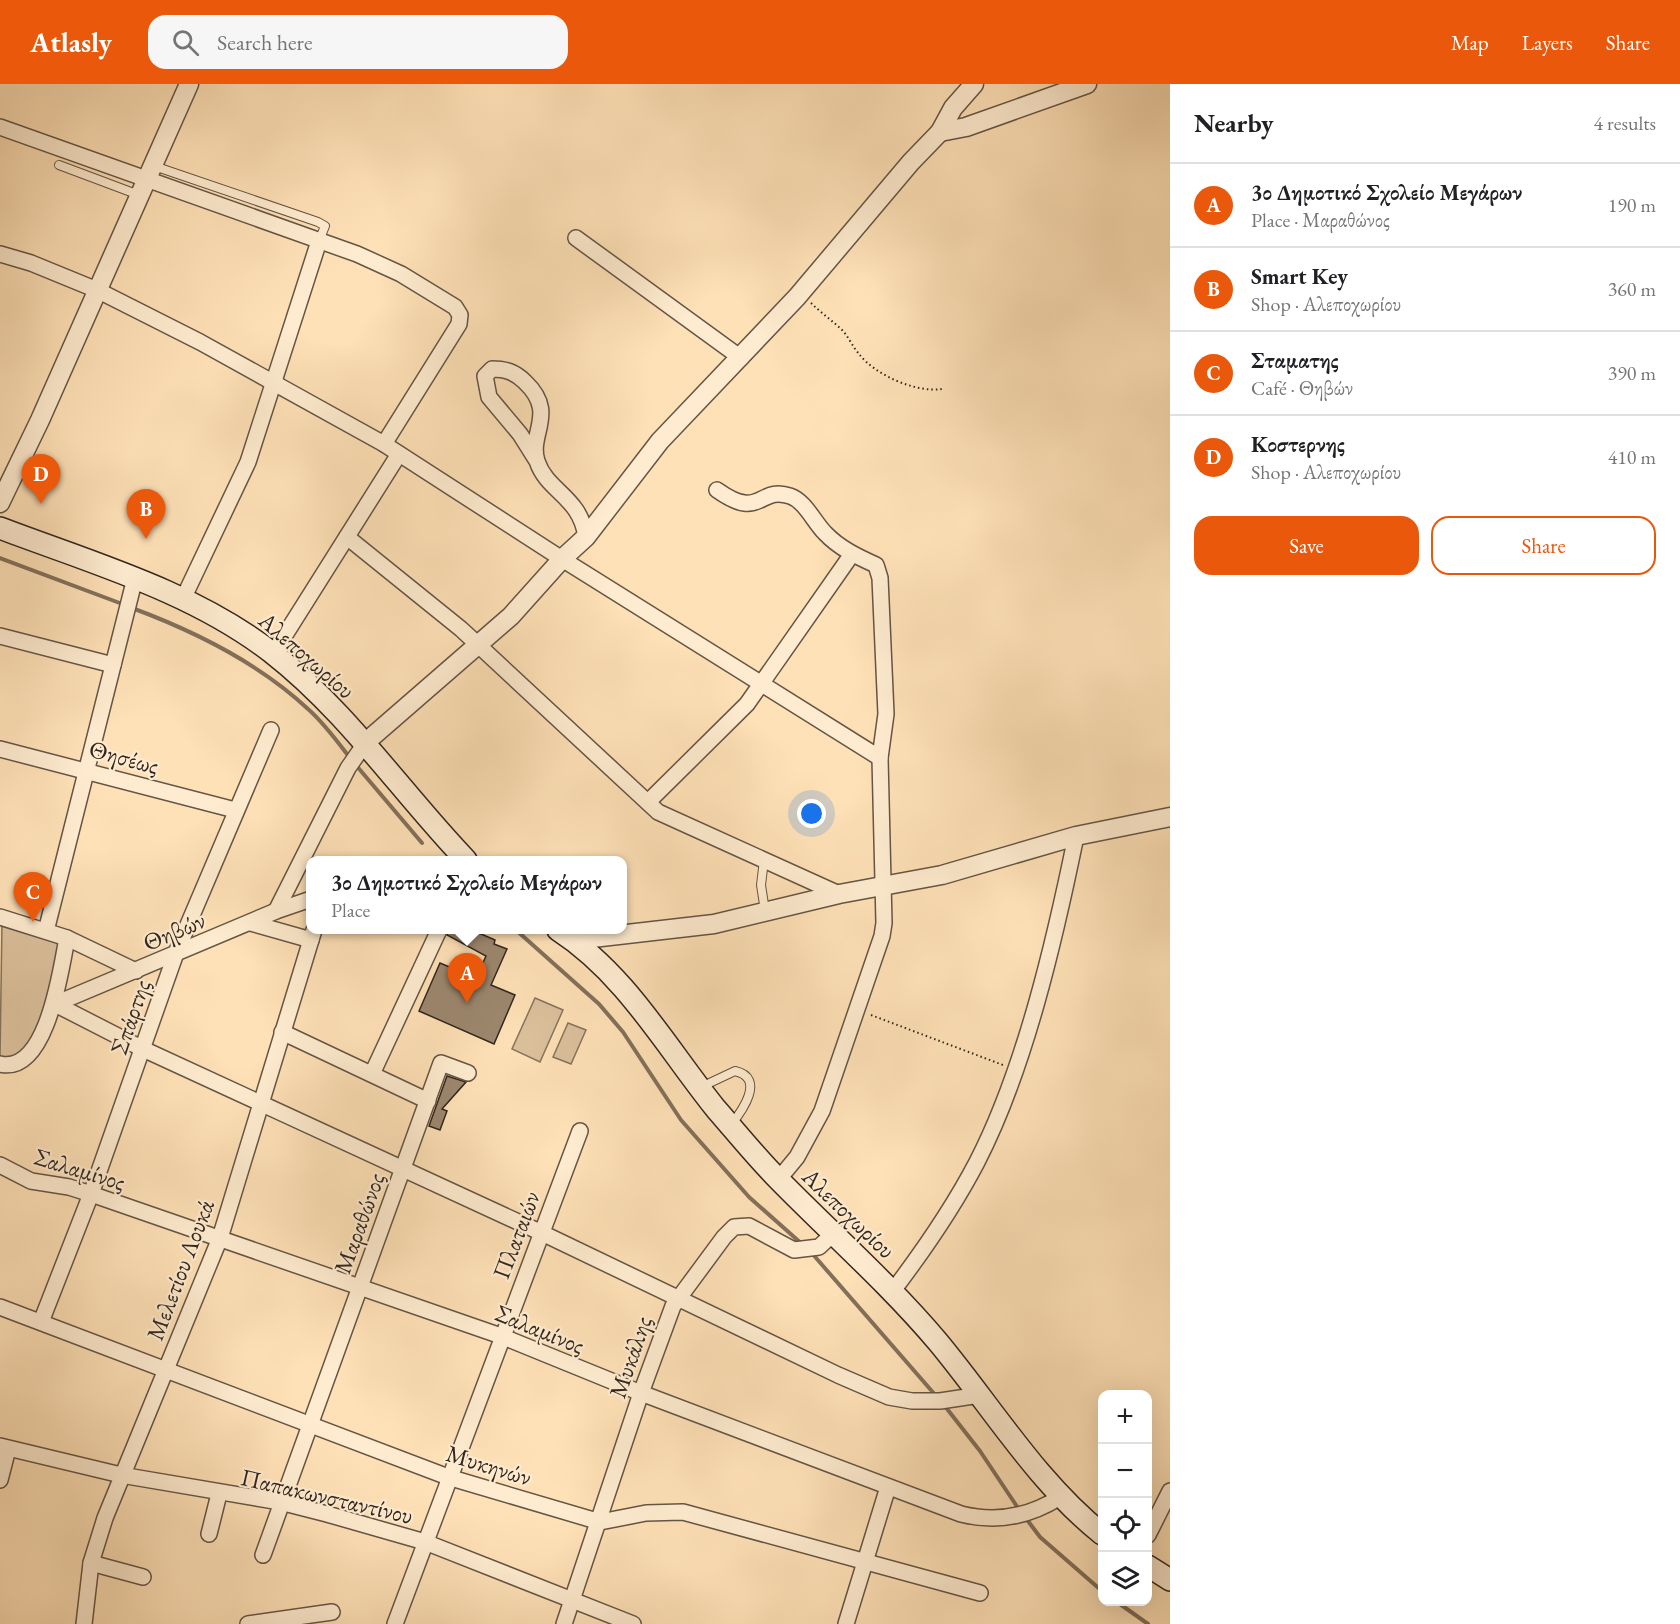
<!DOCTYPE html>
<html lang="en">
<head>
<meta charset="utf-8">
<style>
  body { margin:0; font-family:"EB Garamond",serif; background:#f6f6f6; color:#202124 }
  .controls { position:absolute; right:18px; bottom:18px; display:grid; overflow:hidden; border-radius:12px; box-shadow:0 6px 24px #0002 }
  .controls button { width:54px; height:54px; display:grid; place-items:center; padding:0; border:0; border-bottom:2px solid #e0e0e0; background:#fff; color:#202124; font:30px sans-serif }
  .you { position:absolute; left:812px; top:730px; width:21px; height:21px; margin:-15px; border:4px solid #fff; border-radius:50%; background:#1a73e8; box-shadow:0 0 0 9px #1a73e833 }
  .badge { display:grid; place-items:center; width:39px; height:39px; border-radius:50%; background:#ea580c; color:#fff; font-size:20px; font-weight:700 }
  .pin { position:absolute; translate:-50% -50px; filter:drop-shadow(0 2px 3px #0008) }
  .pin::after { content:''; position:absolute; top:32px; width:21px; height:18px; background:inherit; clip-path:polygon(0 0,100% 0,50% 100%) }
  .popup { position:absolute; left:306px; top:772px; width:321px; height:78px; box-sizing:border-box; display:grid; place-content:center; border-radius:12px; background:#fff; filter:drop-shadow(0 2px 4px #0005); font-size:20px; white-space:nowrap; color:#757577 }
  .popup b { font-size:22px; color:#202124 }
  .popup::after { content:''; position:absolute; left:50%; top:100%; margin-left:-12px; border:12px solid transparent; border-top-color:#fff }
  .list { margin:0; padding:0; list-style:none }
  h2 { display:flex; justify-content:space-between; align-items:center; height:78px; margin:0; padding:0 24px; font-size:26px }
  h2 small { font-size:20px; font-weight:400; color:#757577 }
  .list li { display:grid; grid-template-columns:39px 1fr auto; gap:18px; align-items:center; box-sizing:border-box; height:84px; padding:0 24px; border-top:2px solid #e0e0e0 }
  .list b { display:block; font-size:22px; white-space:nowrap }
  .list p { margin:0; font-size:20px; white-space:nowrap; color:#757577 }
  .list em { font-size:20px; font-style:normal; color:#757577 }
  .actions { display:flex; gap:12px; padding:18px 24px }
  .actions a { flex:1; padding:14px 0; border:2px solid #ea580c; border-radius:18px; text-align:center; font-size:21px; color:#ea580c }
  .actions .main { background:#ea580c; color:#fff }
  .icon { flex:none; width:33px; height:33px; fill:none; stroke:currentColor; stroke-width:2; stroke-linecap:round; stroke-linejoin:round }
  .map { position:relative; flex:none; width:1170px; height:1540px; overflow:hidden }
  header { display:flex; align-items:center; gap:36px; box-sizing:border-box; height:84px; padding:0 30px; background:#ea580c; color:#fff }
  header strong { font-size:28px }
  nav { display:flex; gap:33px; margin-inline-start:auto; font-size:21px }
  .search { width:420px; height:54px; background:#f6f6f6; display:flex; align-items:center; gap:15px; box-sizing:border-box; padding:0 21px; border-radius:18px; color:#757577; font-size:22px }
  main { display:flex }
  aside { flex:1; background:#fff }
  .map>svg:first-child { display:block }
  .green { fill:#dcc19d; stroke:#86745e; stroke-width:1.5 }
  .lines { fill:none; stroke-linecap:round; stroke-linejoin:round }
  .stream { stroke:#83705b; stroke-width:4 }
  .building { fill:#9c876e; stroke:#31261f; stroke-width:1.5 }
  .service-casing { stroke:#645545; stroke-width:10 }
  .minor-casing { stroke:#645545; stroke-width:18 }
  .tertiary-casing { stroke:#645545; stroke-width:21 }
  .secondary-casing { stroke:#31261f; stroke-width:24 }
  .path { stroke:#31261f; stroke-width:2; stroke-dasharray:1.5 3; stroke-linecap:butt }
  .service { stroke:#ffecd0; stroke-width:8 }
  .minor { stroke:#ffecd0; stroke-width:15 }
  .tertiary { stroke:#ffecd0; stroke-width:18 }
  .secondary { stroke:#ffecd0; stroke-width:21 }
  .labels { text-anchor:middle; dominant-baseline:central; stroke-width:4.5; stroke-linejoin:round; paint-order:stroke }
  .street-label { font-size:24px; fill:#31261f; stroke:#ffecd0 }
</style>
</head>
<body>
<header>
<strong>Atlasly</strong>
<div class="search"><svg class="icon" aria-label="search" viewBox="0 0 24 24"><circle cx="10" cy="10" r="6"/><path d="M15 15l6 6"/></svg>Search here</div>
<nav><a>Map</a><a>Layers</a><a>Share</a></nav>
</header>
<main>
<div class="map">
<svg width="1170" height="1540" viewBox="0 0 1170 1540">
  <rect width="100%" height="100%" fill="#ffe1b7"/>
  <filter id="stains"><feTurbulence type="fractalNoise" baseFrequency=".00333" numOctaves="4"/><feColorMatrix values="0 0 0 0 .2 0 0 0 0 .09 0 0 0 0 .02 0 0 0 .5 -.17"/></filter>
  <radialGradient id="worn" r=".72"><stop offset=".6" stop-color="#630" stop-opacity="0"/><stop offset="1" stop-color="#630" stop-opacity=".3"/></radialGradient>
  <g class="green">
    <polygon points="2,837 65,855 44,942 13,977 0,975"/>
    <polygon points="535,914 563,926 540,978 512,965"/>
    <polygon points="568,939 586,946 571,980 553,973"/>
  </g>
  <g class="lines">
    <g class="stream">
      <polyline points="0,474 125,521"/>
      <path d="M132,524c62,23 128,56 176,101 16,14 29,32 42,49"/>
      <polyline points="355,680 422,759"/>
      <polyline points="516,846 599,920 623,948 681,1036 749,1113 802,1160"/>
      <polyline points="810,1167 937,1313"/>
      <polyline points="944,1321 980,1367 1020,1427"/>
      <polyline points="1025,1433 1040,1453 1102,1507"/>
      <polyline points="1117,1518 1148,1540"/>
    </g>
  </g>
  <g class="building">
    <polygon points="449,846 472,846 495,856 494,860 507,865 491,901 515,911 494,960 419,927 440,879 476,894 486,872 447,851"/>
    <polygon points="447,992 466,998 442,1025 447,1027 440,1046 429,1042"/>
  </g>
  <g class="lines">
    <g class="service-casing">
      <g id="service">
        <polyline points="59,81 139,111"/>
        <polyline points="154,82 318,138 325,142 319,157"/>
        <polyline points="764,776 761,801 765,827"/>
        <path d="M701,1003l34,-16c31,7 7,40 -4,54"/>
      </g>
    </g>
    <g class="minor-casing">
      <g id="minor">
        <polyline points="0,43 357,170 401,190 455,223 460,231 459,240 384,360"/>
        <polyline points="576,154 741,274"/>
        <polyline points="0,170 31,179 97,206 200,258 384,360 562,475 880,674"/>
        <path d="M537,377l-17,-27 -31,-37 -4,-21 7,-7c14,0 23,3 33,13 33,31 3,52 12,79 10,31 43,35 49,76"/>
        <path d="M717,406c45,32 41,-5 73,6 15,5 24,26 35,37 14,15 33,24 51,32l4,13 6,136 -6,44 4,165 -2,13 -60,175 -25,46 -19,23"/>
        <polyline points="347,453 461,545 658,728 839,810"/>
        <polyline points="183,515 248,378 319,157"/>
        <polyline points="0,552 113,581"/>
        <polyline points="273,570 399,370"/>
        <polyline points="0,665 235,726"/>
        <polyline points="648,718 747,620 852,470"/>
        <polyline points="276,827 348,684 366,658"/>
        <polyline points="0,833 67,854 136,887"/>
        <polyline points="251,839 311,856"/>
        <polyline points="46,847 135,494"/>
        <polyline points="55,920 143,965 542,1149 838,1291 889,1313 912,1317 940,1317 980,1311"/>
        <polyline points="55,920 276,827 311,815"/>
        <polyline points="282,948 428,1017"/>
        <path d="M0,980c47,11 61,-95 67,-126"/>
        <polyline points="372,990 439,846"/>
        <path d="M0,1081l31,16 38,6 22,7 410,142 140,57 320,121c36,9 68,3 99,-17"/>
        <path d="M892,1208c32,-42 61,-84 85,-130 48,-93 78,-223 99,-326"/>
        <polyline points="0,1223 448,1393 600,1438 646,1429 683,1428 980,1509"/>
        <polyline points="41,1238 91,1110 176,869 271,646"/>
        <polyline points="0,1362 121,1391 280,1418 327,1430 425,1458 633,1540"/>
        <polyline points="0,1396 8,1365"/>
        <polyline points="209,1450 219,1410"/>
        <polyline points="1148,1451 1170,1407"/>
        <polyline points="263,1471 441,979 468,989"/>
        <polyline points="91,1479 143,1493"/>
        <polyline points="84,1540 91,1479 105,1434 220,1154 314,846"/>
        <polyline points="248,1540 332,1528"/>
        <polyline points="395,1540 580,1047"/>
        <polyline points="564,1540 641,1309 673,1222 724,1153 734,1143 749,1142 794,1166 819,1163 834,1149"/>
        <polyline points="846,1540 888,1403"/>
      </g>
    </g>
    <g class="tertiary-casing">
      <g id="tertiary">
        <polyline points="940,48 966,43 1087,0"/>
        <polyline points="0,419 40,336 189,0"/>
        <polyline points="366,658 511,532 562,475 586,453 660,357 797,213 911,78 940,48 953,24 974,0"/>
        <polyline points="575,856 714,840 839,810 942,791 1076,752 1170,733"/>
      </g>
    </g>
    <g class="secondary-casing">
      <g id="secondary">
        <path d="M0,444c92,35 192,63 271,124 77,60 129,139 195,208"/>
        <path d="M558,846c68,44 108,117 158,179 21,24 41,49 63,71 53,54 110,104 159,162 54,65 98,139 164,192"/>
        <polyline points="1148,1482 1170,1496"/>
      </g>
    </g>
    <g class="path">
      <path d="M811,219c10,10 22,18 32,28 6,7 10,16 16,23 16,21 57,39 83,35"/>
      <polyline points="871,931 1003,981"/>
    </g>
    <use href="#service" class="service"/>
    <use href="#minor" class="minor"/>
    <use href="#tertiary" class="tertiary"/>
    <use href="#secondary" class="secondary"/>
  </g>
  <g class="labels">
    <g class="street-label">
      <text transform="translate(307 571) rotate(41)">Αλεποχωρίου</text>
      <text transform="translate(124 673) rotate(15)">Θησέως</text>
      <text transform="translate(174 847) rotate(-23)">Θηβών</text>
      <text transform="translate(130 933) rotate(-71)">Σπάρτης</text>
      <text transform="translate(80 1085) rotate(17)">Σαλαμίνος</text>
      <text transform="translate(849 1129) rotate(44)">Αλεποχωρίου</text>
      <text transform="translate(359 1139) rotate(-70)">Μαραθώνος</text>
      <text transform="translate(516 1151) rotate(-69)">Πλαταιών</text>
      <text transform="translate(180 1186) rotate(-69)">Μελετίου Λουκά</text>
      <text transform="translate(540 1245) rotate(22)">Σαλαμίνος</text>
      <text transform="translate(630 1273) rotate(-71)">Μυκάλης</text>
      <text transform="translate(489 1381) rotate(17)">Μυκηνών</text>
      <text transform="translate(327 1412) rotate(13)">Παπακωνσταντίνου</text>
    </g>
  </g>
  <rect width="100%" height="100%" filter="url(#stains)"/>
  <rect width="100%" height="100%" fill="url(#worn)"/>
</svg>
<div class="controls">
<button>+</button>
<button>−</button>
<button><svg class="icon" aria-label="locate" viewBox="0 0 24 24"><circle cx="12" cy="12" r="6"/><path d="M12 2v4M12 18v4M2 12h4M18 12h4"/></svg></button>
<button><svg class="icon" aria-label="layers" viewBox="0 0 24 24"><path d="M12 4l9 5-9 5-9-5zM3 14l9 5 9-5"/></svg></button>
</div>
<div class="you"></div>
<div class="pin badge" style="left:467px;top:919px">A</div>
<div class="popup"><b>3ο Δημοτικό Σχολείο Μεγάρων</b>Place</div>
<div class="pin badge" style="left:146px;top:455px">B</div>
<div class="pin badge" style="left:33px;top:838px">C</div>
<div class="pin badge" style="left:41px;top:420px">D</div>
</div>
<aside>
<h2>Nearby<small>4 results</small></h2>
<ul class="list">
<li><span class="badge">A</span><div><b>3ο Δημοτικό Σχολείο Μεγάρων</b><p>Place · Μαραθώνος</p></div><em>190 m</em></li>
<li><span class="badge">B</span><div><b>Smart Key</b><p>Shop · Αλεποχωρίου</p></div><em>360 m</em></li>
<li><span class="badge">C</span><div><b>Σταματης</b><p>Café · Θηβών</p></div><em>390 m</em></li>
<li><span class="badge">D</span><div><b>Κοστερνης</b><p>Shop · Αλεποχωρίου</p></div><em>410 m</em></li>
</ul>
<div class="actions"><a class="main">Save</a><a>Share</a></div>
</aside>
</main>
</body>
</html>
